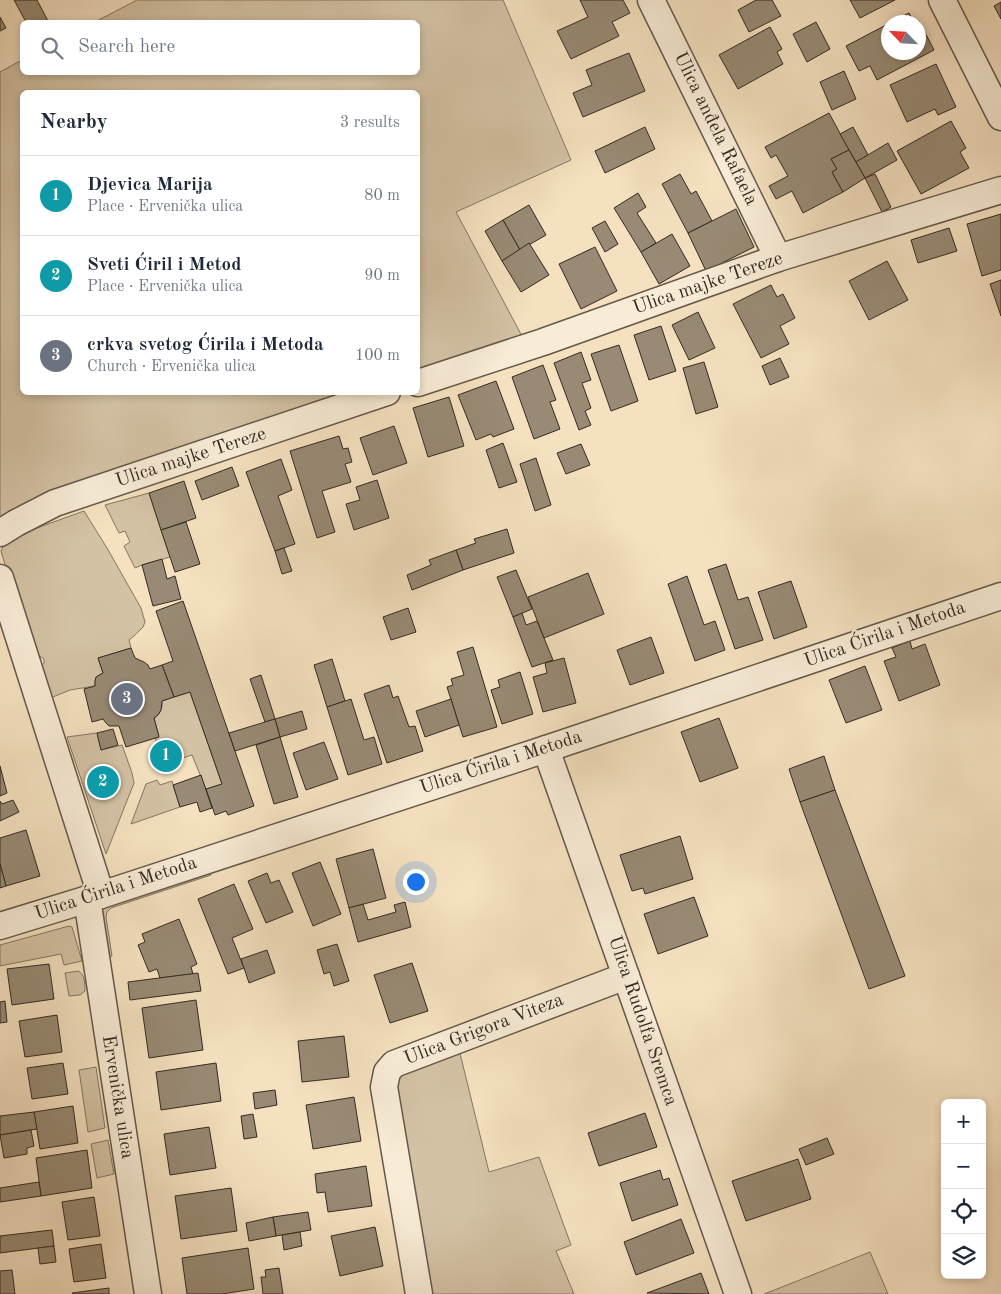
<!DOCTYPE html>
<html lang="en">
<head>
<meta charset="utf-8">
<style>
  body { margin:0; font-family:"Old Standard TT",serif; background:#f2f2f3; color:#1f2937 }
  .controls { position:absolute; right:15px; bottom:15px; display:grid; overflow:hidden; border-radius:8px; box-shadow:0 2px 8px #0003 }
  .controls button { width:45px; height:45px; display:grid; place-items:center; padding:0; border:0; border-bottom:1px solid #e0e1e3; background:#fff; color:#1f2937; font:25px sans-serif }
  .compass { position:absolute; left:881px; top:15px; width:45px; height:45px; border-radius:50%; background:#fff; box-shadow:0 2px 8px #0003; rotate:295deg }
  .you { position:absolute; left:415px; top:881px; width:18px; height:18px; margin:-12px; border:4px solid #fff; border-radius:50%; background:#1a73e8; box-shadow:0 0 0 8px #1a73e833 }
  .badge { display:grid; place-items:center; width:32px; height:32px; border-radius:50%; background:#8f2418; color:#fff; font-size:16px; font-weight:700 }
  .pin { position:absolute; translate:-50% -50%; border:2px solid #fff; box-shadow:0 1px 5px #0006 }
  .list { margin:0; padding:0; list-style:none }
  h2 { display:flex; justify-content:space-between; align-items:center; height:65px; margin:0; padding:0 20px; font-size:21px }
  h2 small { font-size:16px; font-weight:400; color:#747a83 }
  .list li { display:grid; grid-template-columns:32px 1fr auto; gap:15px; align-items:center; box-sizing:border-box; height:80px; padding:0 20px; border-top:1px solid #e0e1e3 }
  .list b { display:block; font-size:19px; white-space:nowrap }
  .list p { margin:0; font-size:16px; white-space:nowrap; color:#747a83 }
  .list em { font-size:16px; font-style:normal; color:#747a83 }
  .icon { flex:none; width:28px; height:28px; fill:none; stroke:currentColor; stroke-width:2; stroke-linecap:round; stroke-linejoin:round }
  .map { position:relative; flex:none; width:1001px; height:1294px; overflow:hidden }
  .search { position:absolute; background:#fff; box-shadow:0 2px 8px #0003; left:20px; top:20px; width:400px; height:55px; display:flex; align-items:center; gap:12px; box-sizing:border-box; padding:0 18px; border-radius:8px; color:#747a83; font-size:19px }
  .panel { position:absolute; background:#fff; box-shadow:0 2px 8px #0003; left:20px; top:90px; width:400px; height:305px; border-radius:8px }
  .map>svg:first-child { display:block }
  .green { fill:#d4c2a5; stroke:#847664 }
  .building { fill:#988a74; stroke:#342b22 }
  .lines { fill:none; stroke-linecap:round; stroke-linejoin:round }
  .street-casing { stroke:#64584a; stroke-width:29 }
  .street { stroke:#f8ecd6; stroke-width:26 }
  .labels { text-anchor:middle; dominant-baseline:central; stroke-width:4.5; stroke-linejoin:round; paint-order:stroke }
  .street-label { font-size:19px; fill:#342b22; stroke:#f8ecd6 }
</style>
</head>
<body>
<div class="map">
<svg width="1001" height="1294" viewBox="0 0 1001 1294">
  <rect width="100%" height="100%" fill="#f5e1c0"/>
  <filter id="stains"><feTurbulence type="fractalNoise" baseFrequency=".004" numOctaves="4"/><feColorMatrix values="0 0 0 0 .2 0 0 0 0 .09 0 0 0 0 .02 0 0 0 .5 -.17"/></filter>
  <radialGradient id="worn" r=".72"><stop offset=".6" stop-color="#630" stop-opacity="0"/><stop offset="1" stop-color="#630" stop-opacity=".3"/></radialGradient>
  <g class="green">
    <polygon points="137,0 503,0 571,160 456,212 523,338 418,374 418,92 22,92 22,392 361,393 0,522 0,72 22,60 22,72 418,72 418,22 95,22"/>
    <polygon points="149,493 170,557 142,565 135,568 124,546 130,542 125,531 119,533 105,505"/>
    <path d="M84,511l23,37 34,60 4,14 -2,5 -8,8 -6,5 2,8 -33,10 5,15c-7,3 -9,6 -8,13l-25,4 -22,9 -8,-31 4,-5v-4l-5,-3 -6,-1 -2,-5 -30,-99 3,-7 5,-6z"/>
    <path d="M190,692l32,92 -16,5 -14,-34 -28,9 -9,-26 4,-2 -5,-18c6,-4 9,-9 8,-17z"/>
    <polygon points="97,733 101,750 122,745 132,773 134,783 106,854 67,737"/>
    <polygon points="157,780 160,785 172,781 180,807 131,824 146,784"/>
    <polygon points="208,866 211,875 111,908 107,912 106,917 112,956 104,958 98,915 103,901"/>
    <polygon points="69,926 72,927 82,961 64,965 61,954 0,966 0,945"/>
    <path d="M78,971c7,3 7,13 7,20l-5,4 -11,1 -4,-23z"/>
    <polygon points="458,1045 489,1172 539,1157 571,1245 556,1251 574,1294 429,1294 395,1087 397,1075"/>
    <polygon points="96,1067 105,1128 88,1132 79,1070"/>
    <polygon points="108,1140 114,1174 97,1178 91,1144"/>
    <polygon points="870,1252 888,1294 764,1294 777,1289"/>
  </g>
  <g class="building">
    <polygon points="14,0 37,0 48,21 45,22 26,22"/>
    <polygon points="580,0 623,0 630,13 612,22 619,36 571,59 557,31 588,17"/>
    <polygon points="756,0 772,0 781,16 749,32 738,10"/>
    <polygon points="850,0 895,0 860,18"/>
    <polygon points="1001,2 1001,19 994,6"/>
    <polygon points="909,13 914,22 891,22"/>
    <polygon points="0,17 6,28 0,31"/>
    <polygon points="919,21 934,50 877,80 870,66 859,71 846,46 888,24 888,52 918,52 918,22 917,22"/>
    <polygon points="816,22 830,49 807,62 793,34"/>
    <polygon points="770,27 782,49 777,52 783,64 738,89 719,55"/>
    <polygon points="629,53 645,91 583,117 573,93 592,85 586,70"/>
    <polygon points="936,64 956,107 938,115 935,109 907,122 890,85"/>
    <polygon points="844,71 856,99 832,110 820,82"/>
    <polygon points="829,113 849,150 831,159 837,169 832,172 843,192 803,213 792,191 776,199 769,186 788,176 776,155 771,158 765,147"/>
    <polygon points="951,121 966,148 960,152 969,168 921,194 897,151"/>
    <polygon points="645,127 655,149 605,173 595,151"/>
    <polygon points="853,127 868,155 856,162 840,134"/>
    <polygon points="888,143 897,160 865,178 856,162"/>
    <polygon points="849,150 865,178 843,192 832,172 837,169 831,159"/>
    <polygon points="680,174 691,194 696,191 712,221 688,233 662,184"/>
    <polygon points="875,174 891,207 882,212 865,178"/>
    <polygon points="638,193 646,207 637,213 656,243 641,252 614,208"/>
    <polygon points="529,205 546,235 520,250 503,220"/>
    <polygon points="736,209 754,247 706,271 688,233"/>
    <polygon points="1001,214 1001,270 982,276 967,224"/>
    <polygon points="503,220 520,250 502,261 485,231"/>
    <polygon points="605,221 618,244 605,252 592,228"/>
    <polygon points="949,228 957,251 918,263 911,240"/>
    <polygon points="672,234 690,266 659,284 641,252"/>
    <polygon points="529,243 549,275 521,292 502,261"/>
    <polygon points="595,247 617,291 581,309 559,264"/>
    <polygon points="887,261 908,300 869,320 849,281"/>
    <polygon points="1001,280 1001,316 990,284"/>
    <polygon points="771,285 777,297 783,294 795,318 780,326 789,344 761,358 733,304"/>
    <polygon points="698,312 715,348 689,360 672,325"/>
    <polygon points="661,326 676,371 649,380 634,335"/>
    <polygon points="619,345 638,401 611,411 591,354"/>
    <polygon points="581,352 591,380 582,383 591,408 585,411 591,425 579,430 554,363"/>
    <polygon points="780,358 789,377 770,385 762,366"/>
    <polygon points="704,362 718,407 696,414 683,368"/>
    <polygon points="543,365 556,400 550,402 560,429 534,439 512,377"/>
    <polygon points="496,381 514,429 493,437 491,434 476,440 458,395"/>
    <polygon points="449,397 464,446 428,457 413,408"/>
    <polygon points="394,426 407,463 373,475 360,438"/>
    <polygon points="339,436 343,449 348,448 352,462 345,464 351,482 322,491 335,532 317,538 290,451"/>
    <polygon points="503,443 517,482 499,488 486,450"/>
    <polygon points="581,444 590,465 566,474 557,453"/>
    <polygon points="536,458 551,505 535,511 520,464"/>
    <polygon points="281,459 292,490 278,496 295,544 275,551 246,472"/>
    <polygon points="232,467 239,486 202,500 195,481"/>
    <polygon points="377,480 389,518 354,530 346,504 360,500 356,487"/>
    <polygon points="184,481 196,518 161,530 149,493"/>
    <polygon points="186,522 200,564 175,572 161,530"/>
    <polygon points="507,529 514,553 463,570 456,550 476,543 474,539"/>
    <polygon points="284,548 292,571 282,574 275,551"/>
    <polygon points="456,550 463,570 412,590 407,575 431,565 429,560"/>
    <polygon points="162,559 167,579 175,576 181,599 153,606 142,565"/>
    <polygon points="726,564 738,600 748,597 763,640 735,649 708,570"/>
    <polygon points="516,570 532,609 513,617 497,577"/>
    <polygon points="588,573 604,614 544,638 528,597"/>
    <polygon points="687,576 704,625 715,621 725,650 695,661 668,584"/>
    <polygon points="791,581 807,627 774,639 758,592"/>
    <polygon points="183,601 254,806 228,815 226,811 215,815 206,789 222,784 190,692 174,697 162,665 173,661 156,611"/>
    <polygon points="408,608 416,632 391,640 383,617"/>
    <polygon points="522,613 526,625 537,621 553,660 532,667 513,617"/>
    <polygon points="651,637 664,673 630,685 617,650"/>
    <polygon points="910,641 912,649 925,644 940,685 899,701 884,661 896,657 892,648"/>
    <polygon points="473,647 497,727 463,737 447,687 453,685 451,679 464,675 457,652"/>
    <polygon points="131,648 135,658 144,662 148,665 150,669 162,665 174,697 162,701 161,710 158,715 154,718 159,737 126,747 119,726 109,726 106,723 103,719 92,722 84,689 95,686 95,681 96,677 103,673 98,658"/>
    <polygon points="564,658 576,703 543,712 533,677 547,673 545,663"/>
    <polygon points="332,659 345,701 327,707 314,665"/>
    <polygon points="865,666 882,710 846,723 829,680"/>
    <polygon points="520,672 533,714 502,724 491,690 500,687 498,680"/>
    <polygon points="261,675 275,719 265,722 250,679"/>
    <polygon points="389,685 393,698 398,696 409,727 415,726 423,751 387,763 364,694"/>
    <polygon points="351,699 364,740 374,737 382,764 348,775 327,707"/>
    <polygon points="451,699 459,725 425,737 416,711"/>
    <polygon points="302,711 307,729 280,737 275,719"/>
    <polygon points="719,718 738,768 700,782 681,732"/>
    <polygon points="275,719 280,737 235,751 229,733"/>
    <polygon points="113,729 118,745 101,750 97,733"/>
    <polygon points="280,737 298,797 274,804 256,745"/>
    <polygon points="324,742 338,779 306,790 293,753"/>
    <polygon points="824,756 835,790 800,802 789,769"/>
    <polygon points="0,766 7,793 0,796"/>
    <polygon points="201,775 212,808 200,812 197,802 180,807 173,785"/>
    <polygon points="835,790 905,976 869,989 800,802"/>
    <polygon points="13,800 19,812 0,821 0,801 2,804"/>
    <polygon points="26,830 40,876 6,886 0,864 0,838"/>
    <polygon points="680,836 693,879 645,894 643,888 632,891 620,855"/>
    <polygon points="373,849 386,898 349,908 336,859"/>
    <polygon points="320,862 341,914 313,926 292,873"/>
    <polygon points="0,864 6,886 0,888"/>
    <polygon points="267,873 271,883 279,880 293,912 266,923 248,881"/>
    <polygon points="234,884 253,929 232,938 244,968 228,974 198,899"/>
    <polygon points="694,897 708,936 658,954 644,914"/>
    <polygon points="405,902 411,927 358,942 349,908 363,904 368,920 396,912 394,905"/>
    <polygon points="179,919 197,964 191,967 193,974 160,978 157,969 149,972 138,945 145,942 142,934"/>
    <polygon points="337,944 349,981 334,986 330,972 324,974 317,950"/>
    <polygon points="267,950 275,973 249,983 241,959"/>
    <polygon points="412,963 428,1011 390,1023 374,975"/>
    <polygon points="49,964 54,999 12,1005 7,969"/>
    <polygon points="198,973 201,991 130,1000 128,982"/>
    <polygon points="196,1000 203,1050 149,1058 142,1008"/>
    <polygon points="5,1001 7,1022 0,1023 0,1002"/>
    <polygon points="57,1015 62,1052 25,1057 19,1021"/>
    <polygon points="344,1036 349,1077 302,1082 298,1041"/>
    <polygon points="63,1063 68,1094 32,1099 27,1068"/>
    <polygon points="216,1063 221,1101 161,1110 156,1072"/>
    <polygon points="275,1090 277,1105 255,1109 253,1093"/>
    <polygon points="354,1097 361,1141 313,1149 306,1105"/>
    <polygon points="73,1106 78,1143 40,1149 34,1112"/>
    <polygon points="34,1112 37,1129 0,1135 0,1116"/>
    <polygon points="645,1113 657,1147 599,1166 588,1133"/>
    <polygon points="253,1114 257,1137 244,1139 241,1116"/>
    <polygon points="209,1127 216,1168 170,1175 164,1134"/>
    <polygon points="31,1130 34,1146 27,1148 27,1154 4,1158 0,1135"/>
    <polygon points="827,1138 834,1154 806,1165 799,1149"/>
    <polygon points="87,1150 92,1188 41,1196 36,1158"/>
    <polygon points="798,1159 811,1199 746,1221 732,1181"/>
    <polygon points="366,1166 372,1206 328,1212 325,1192 317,1193 315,1174"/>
    <polygon points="660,1170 663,1180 669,1178 678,1205 632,1221 620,1183"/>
    <polygon points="39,1182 41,1196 0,1202 0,1188"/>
    <polygon points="231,1188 237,1231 181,1239 175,1196"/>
    <polygon points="94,1197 100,1236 68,1240 62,1202"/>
    <polygon points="308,1212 311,1230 276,1236 273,1217"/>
    <polygon points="273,1217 276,1236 249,1241 246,1223"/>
    <polygon points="681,1219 694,1253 636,1275 624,1242"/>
    <polygon points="375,1227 383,1266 340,1276 331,1236"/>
    <polygon points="52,1230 54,1246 0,1253 0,1236"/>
    <polygon points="300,1232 302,1246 284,1250 282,1235"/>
    <polygon points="101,1244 106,1278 74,1282 69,1249"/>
    <polygon points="54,1246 56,1262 40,1264 38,1248"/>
    <polygon points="248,1248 254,1289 222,1294 187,1294 182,1258"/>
    <polygon points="279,1268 283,1294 263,1294 261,1277 266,1277 265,1270"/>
    <polygon points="12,1270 15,1294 0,1294 0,1271"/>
    <polygon points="701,1273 709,1294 647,1293"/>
    <polygon points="109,1288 109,1294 73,1294 72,1293"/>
  </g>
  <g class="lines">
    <g class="street-casing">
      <g id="street">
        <polyline points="651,0 778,258"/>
        <polyline points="942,0 1001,117"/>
        <polyline points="418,383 543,342 778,258 1001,190"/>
        <polyline points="0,533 16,523 55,503 387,392"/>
        <polyline points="0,578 101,895"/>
        <polyline points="546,749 738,1294"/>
        <polyline points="87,899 148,1294"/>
        <polyline points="0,926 101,895 546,749 1001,596"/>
        <polyline points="419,1294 384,1087 387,1072 394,1064 626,976"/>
      </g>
    </g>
    <use href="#street" class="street"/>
  </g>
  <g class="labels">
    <g class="street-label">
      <text transform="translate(715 129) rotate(64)">Ulica anđela Rafaela</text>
      <text transform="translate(708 284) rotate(-19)">Ulica majke Tereze</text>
      <text transform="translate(191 458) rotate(-18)">Ulica majke Tereze</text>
      <text transform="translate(885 635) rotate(-19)">Ulica Ćirila i Metoda</text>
      <text transform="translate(501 763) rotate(-18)">Ulica Ćirila i Metoda</text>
      <text transform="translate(116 889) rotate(-18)">Ulica Ćirila i Metoda</text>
      <text transform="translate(642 1021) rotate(71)">Ulica Rudolfa Sremca</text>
      <text transform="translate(484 1030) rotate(-21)">Ulica Grigora Viteza</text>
      <text transform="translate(117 1097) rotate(81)">Ervenička ulica</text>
    </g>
  </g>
  <rect width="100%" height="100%" filter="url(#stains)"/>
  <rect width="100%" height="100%" fill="url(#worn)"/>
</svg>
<div class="controls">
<button>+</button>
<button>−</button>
<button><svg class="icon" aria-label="locate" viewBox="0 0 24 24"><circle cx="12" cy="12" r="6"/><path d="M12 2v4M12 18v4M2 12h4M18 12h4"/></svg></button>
<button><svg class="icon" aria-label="layers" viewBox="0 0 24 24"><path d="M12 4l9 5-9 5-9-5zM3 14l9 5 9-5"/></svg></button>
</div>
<svg class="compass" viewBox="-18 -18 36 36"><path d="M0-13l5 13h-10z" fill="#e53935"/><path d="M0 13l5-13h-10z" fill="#747a83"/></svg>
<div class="you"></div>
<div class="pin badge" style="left:166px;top:756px;background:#0f9aa8">1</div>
<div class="pin badge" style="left:103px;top:782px;background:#0f9aa8">2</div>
<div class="pin badge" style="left:127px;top:699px;background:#6b7280">3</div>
<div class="search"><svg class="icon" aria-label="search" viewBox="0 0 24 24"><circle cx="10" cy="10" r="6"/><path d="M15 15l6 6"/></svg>Search here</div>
<section class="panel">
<h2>Nearby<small>3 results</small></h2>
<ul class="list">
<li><span class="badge" style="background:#0f9aa8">1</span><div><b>Djevica Marija</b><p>Place · Ervenička ulica</p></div><em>80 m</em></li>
<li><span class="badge" style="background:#0f9aa8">2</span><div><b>Sveti Ćiril i Metod</b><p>Place · Ervenička ulica</p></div><em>90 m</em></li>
<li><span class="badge" style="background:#6b7280">3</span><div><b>crkva svetog Ćirila i Metoda</b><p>Church · Ervenička ulica</p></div><em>100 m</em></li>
</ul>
</section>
</div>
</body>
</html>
